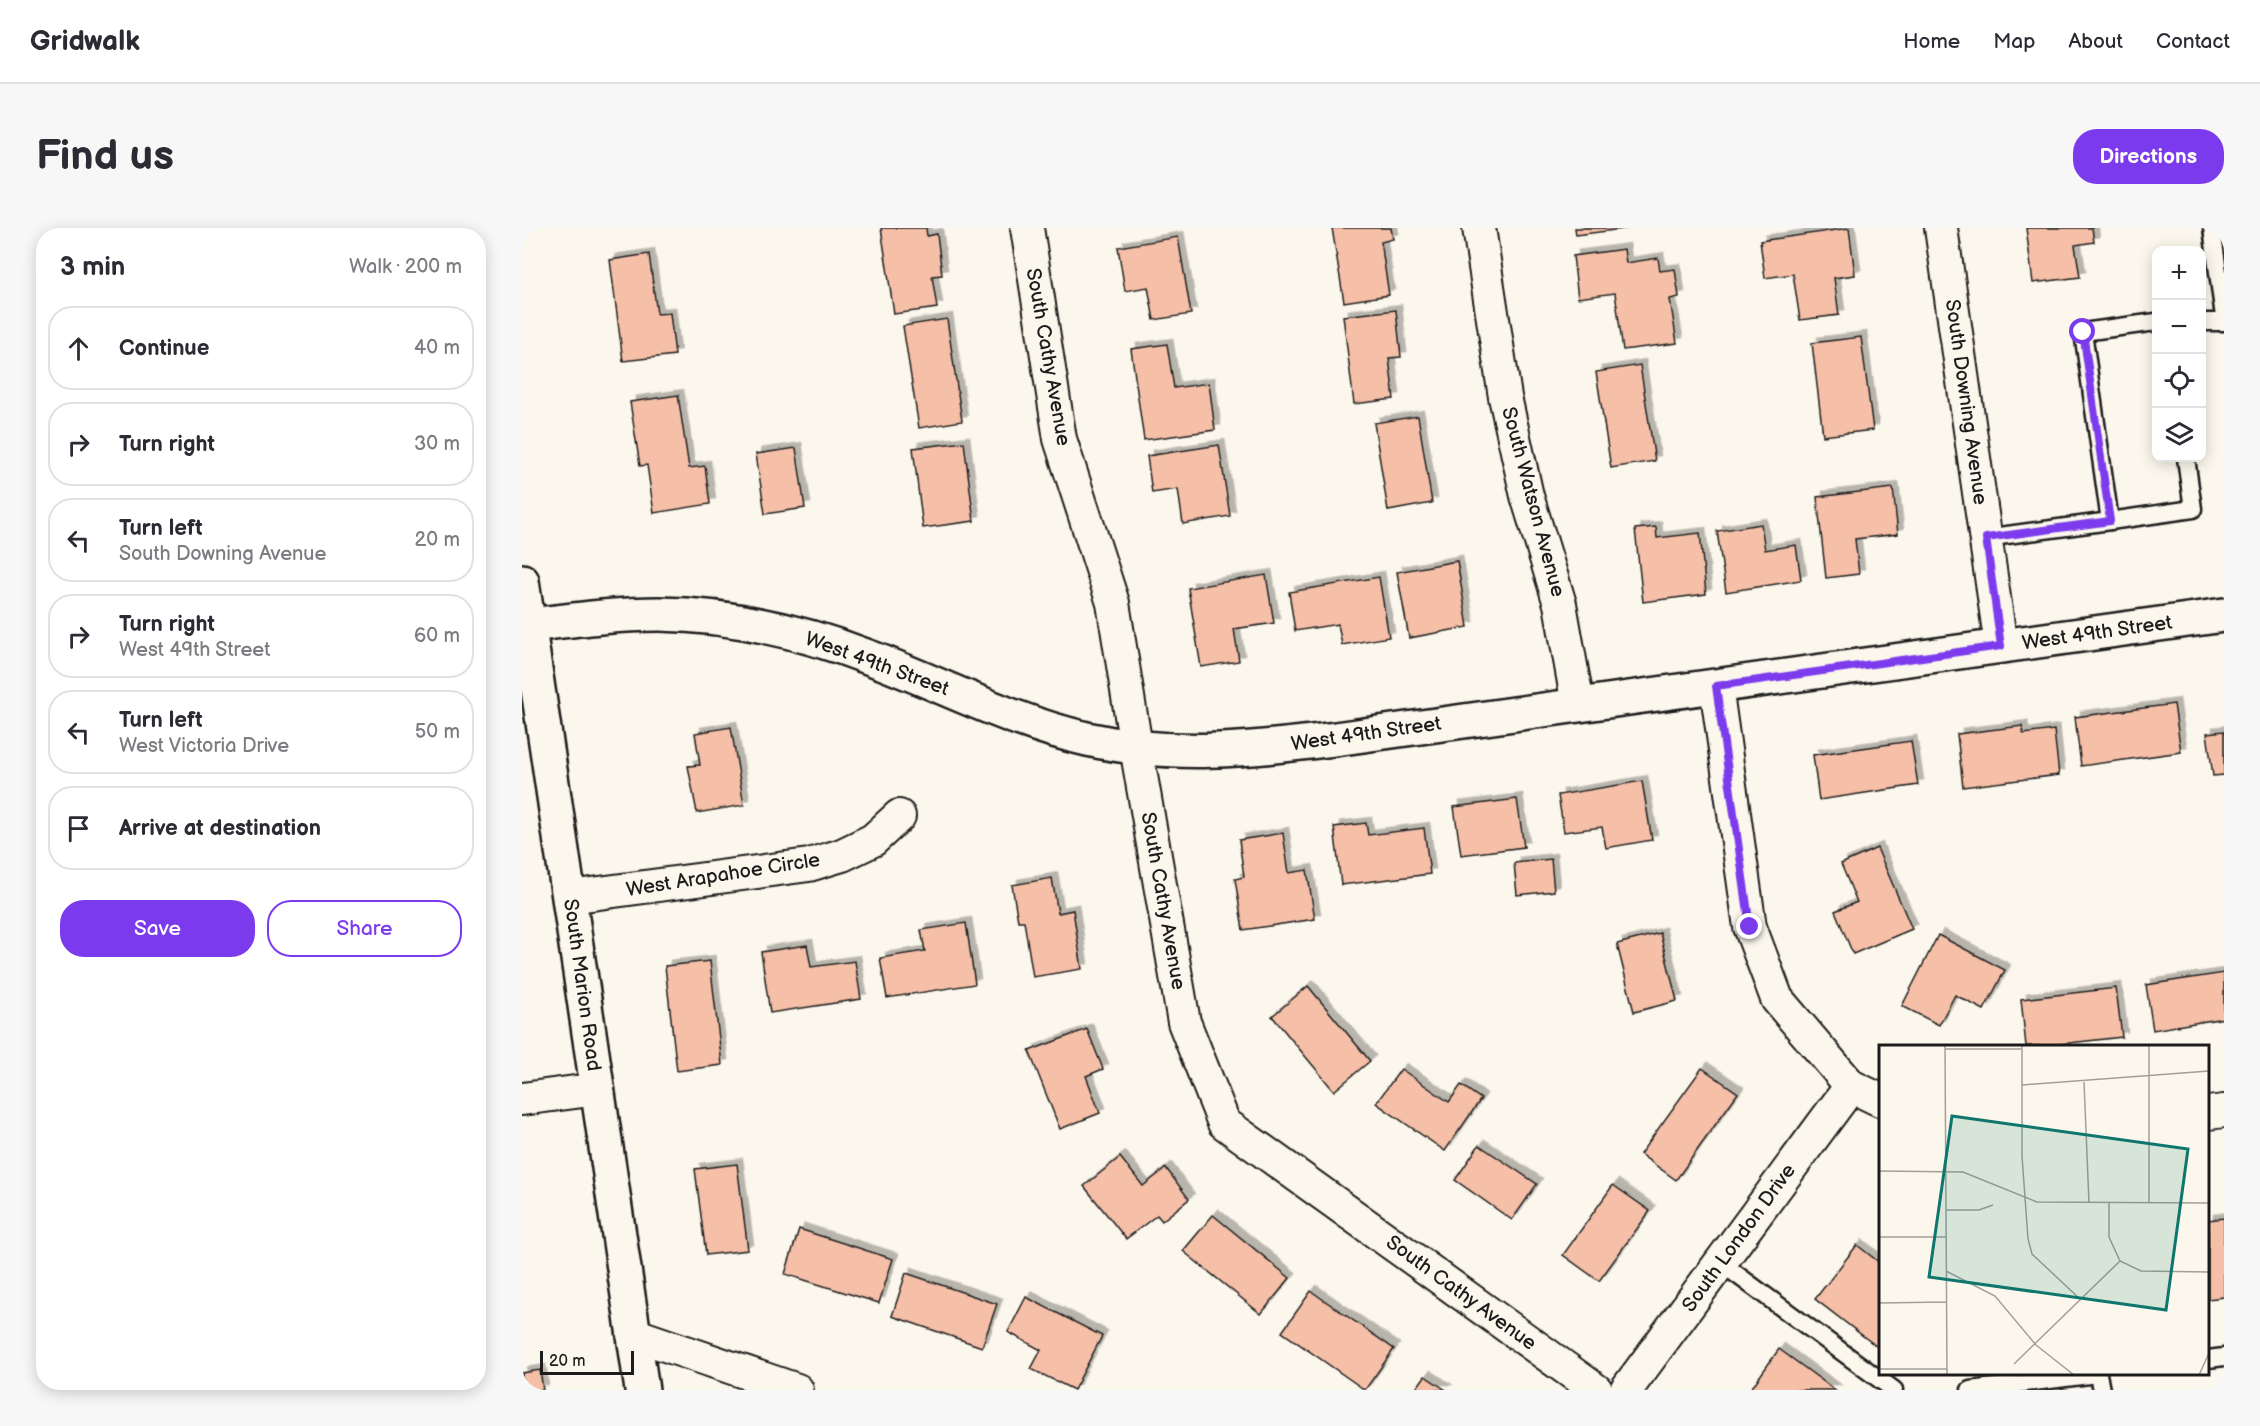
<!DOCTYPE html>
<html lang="en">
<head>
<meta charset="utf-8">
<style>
  body { margin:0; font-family:"Balsamiq Sans",sans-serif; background:#f7f7f7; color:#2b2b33 }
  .controls { position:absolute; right:18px; top:18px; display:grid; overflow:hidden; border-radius:12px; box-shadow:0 3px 15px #0003 }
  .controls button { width:54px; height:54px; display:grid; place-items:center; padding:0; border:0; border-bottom:2px solid #e1e1e2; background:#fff; color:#2b2b33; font:30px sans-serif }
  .scale { position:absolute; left:18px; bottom:15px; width:94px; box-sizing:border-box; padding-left:6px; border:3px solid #1c1c1c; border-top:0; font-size:16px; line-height:21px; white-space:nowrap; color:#1c1c1c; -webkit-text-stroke:4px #fbf7ec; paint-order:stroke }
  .stop { position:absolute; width:18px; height:18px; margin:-14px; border:4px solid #7c3aed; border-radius:50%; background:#fff }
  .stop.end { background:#7c3aed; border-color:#fff; box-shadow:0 2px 6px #0008 }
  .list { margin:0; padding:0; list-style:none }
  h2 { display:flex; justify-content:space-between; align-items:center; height:78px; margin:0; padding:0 24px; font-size:26px }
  h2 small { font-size:20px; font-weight:400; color:#7c7c81 }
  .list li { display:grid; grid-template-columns:39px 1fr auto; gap:18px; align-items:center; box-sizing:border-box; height:84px; margin:0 12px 12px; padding:0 12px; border:2px solid #e1e1e2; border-radius:24px }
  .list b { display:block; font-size:22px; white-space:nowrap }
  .list p { margin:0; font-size:20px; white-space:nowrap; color:#7c7c81 }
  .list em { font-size:20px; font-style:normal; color:#7c7c81 }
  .actions { display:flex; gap:12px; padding:18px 24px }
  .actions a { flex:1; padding:14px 0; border:2px solid #7c3aed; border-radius:24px; text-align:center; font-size:21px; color:#7c3aed }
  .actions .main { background:#7c3aed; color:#fff }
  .icon { flex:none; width:33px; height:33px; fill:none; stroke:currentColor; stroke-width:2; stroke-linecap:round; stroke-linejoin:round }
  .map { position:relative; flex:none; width:1702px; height:1162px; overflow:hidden; border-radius:24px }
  header { display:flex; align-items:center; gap:36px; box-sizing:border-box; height:84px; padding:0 30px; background:#fff; border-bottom:2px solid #e1e1e2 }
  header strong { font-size:28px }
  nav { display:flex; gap:33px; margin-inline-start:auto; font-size:21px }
  .intro { display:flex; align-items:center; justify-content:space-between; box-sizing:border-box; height:144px; padding:0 36px }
  h1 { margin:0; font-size:42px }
  .button { padding:15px 27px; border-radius:24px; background:#7c3aed; color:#fff; font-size:21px; font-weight:700 }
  main { display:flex; gap:36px; padding:0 36px }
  aside { flex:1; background:#fff; border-radius:24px; box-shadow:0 3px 15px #0003 }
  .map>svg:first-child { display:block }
  .building { fill:#f5bfa8; stroke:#1c1c1c; stroke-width:1.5; filter:url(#shadow) }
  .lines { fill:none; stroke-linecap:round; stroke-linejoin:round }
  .service-casing { stroke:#1c1c1c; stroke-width:21 }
  .minor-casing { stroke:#1c1c1c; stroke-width:36 }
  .tertiary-casing { stroke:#1c1c1c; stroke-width:38 }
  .service { stroke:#fbf7ec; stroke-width:16 }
  .minor { stroke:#fbf7ec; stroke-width:32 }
  .tertiary { stroke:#fbf7ec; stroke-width:33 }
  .route { stroke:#7c3aed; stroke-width:8 }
  .labels { text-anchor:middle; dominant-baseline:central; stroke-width:4.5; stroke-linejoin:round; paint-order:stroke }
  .street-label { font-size:20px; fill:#1c1c1c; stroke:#fbf7ec }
  .inset-road { fill:none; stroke:#a29f99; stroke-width:1.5 }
  .view { fill:#0f766e; fill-opacity:0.15; stroke:#0f766e; stroke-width:3 }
  .inset-edge { fill:none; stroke:#1c1c1c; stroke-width:3 }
</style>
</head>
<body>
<header>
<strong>Gridwalk</strong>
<nav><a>Home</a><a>Map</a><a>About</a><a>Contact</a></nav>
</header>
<div class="intro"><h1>Find us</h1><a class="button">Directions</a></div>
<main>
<aside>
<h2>3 min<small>Walk · 200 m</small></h2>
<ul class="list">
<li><svg class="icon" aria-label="ahead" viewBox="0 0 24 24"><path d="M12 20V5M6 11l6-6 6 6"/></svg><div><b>Continue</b></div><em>40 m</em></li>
<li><svg class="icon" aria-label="right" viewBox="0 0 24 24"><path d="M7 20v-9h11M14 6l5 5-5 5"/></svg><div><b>Turn right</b></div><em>30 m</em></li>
<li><svg class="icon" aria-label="left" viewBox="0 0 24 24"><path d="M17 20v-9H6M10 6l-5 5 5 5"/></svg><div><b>Turn left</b><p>South Downing Avenue</p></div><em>20 m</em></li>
<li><svg class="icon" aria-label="right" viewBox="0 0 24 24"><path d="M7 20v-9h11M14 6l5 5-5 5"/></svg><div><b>Turn right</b><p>West 49th Street</p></div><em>60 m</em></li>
<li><svg class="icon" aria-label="left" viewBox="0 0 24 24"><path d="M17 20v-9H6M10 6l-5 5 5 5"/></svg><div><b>Turn left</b><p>West Victoria Drive</p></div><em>50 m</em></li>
<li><svg class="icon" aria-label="arrive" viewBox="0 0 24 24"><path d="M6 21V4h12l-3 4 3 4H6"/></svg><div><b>Arrive at destination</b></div></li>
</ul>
<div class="actions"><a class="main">Save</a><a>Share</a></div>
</aside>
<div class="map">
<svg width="1702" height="1162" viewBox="0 0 1702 1162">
  <defs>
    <filter id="shadow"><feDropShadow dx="5.5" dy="-5.5" stdDeviation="0" flood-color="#0004"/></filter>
  </defs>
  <rect width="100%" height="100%" fill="#fbf7ec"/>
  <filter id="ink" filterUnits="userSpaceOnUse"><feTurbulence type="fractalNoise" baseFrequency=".0167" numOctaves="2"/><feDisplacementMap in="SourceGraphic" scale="12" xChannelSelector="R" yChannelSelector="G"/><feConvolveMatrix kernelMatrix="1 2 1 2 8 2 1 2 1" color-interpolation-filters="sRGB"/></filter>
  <g filter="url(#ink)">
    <g class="building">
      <polygon points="359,0 404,0 405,8 415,6 420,47 410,48 415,80 372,86"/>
      <polygon points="810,0 869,0 871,11 859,14 867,67 822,74"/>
      <polygon points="1053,0 1109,0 1054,7"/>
      <polygon points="1327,0 1333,47 1312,50 1317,87 1278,92 1271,46 1243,50 1238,13"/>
      <polygon points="1504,0 1570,0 1572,14 1553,17 1558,49 1511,55"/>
      <polygon points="656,9 669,86 632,92 626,59 603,63 596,19"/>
      <polygon points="1102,21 1104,35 1136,30 1138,43 1153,41 1157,69 1148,71 1155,115 1101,122 1093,65 1056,70 1051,28"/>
      <polygon points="127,26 135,86 148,85 153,127 101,133 88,32"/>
      <polygon points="874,82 879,129 867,130 872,171 832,176 821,88"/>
      <polygon points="425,91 440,193 397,200 381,98"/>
      <polygon points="1339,109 1351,202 1301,208 1290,115"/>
      <polygon points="645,116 652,160 687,155 693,202 622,212 609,121"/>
      <polygon points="1118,137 1133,233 1089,240 1074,144"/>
      <polygon points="156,167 167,240 183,238 188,276 132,285 125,237 118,238 108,174"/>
      <polygon points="896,188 910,275 866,283 852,195"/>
      <polygon points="442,214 452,293 401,300 391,220"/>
      <polygon points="697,217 708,288 661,296 656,261 630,265 625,228"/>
      <polygon points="274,220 283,280 243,286 234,226"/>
      <polygon points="1371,260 1376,306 1333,311 1337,346 1304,350 1295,269"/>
      <polygon points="1239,296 1243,322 1274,317 1279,352 1204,364 1195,303"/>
      <polygon points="1134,299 1135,310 1178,305 1184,366 1121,374 1113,301"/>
      <polygon points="935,333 946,399 887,410 875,344"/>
      <polygon points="744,347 752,395 712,401 717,433 679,439 666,360"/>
      <polygon points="857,349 867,409 820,417 816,396 773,403 767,364"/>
      <polygon points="1652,476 1659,524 1559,538 1553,489"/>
      <polygon points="1500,498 1501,506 1532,502 1537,547 1441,559 1435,506"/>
      <polygon points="209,499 222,577 175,585 166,538 178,537 173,505"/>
      <polygon points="1702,503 1702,547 1691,548 1685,505"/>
      <polygon points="1389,513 1396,557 1297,572 1291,527"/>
      <polygon points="1120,553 1130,612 1084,620 1080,599 1042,604 1036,567"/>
      <polygon points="995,571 1002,619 939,627 932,579"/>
      <polygon points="844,595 846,607 902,600 908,646 819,657 812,599"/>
      <polygon points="761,605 767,645 785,642 793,691 721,702 713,651 722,649 717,612"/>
      <polygon points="1355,620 1390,701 1331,726 1313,683 1335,674 1319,636"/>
      <polygon points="1029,631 1032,663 995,667 992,635"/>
      <polygon points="530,650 536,685 551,682 560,741 511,749 502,693 496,693 490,657"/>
      <polygon points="444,695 453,756 365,770 358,730 403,723 399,702"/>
      <polygon points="1138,705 1155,773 1112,784 1095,716"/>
      <polygon points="1416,707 1483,742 1462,782 1433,767 1417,797 1380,778"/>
      <polygon points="285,717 289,739 333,733 339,771 248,785 239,724"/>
      <polygon points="188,733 200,837 155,843 143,738"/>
      <polygon points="1702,745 1702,790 1631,802 1624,757"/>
      <polygon points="786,758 848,833 812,863 750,788"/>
      <polygon points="1594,760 1600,809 1521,818 1504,818 1499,771"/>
      <polygon points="565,801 581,841 564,848 578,885 538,901 507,823"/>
      <polygon points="1180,840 1216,865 1154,952 1118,926"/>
      <polygon points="879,841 927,874 939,857 959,871 923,923 854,875"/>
      <polygon points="957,917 1015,956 990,992 933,952"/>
      <polygon points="598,929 621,958 644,940 667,971 640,993 635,987 604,1011 562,958"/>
      <polygon points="215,936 226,1022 184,1027 173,941"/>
      <polygon points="1091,957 1128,983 1077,1053 1041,1027"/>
      <polygon points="691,987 768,1050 739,1086 661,1023"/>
      <polygon points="1702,990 1702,1069 1686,1071 1686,992"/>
      <polygon points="277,1001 371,1031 357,1075 263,1046"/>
      <polygon points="1335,1017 1358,1035 1358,1121 1293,1071"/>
      <polygon points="384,1045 475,1076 460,1119 370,1088"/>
      <polygon points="789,1063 872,1121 843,1162 760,1104"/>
      <polygon points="504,1069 580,1108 552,1162 509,1141 519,1122 486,1104"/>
      <polygon points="1257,1121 1313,1162 1228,1162"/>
      <polygon points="18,1142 21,1162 0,1162 0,1145"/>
      <polygon points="903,1148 924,1162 893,1162"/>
    </g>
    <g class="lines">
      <g class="service-casing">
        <g id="service">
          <polyline points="1690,0 1702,89"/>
          <polyline points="1680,94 1702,94"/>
          <polyline points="1588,293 1671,281 1664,230"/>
          <polyline points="1463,310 1588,293 1561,104 1634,94"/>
          <polyline points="1199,1035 1372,1162"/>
          <polyline points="1686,1131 1702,1129"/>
          <polyline points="1576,1146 1579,1162"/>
          <polyline points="1448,1162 1575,1146"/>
        </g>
      </g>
      <g class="minor-casing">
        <g id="minor">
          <polyline points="505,0 538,211 591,375 614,519 662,794 702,895 1074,1162"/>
          <polyline points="957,0 983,169 1005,268 1038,376 1056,477"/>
          <polyline points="1419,0 1479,418"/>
          <polyline points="1194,458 1228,699 1255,771 1329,858 1358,872"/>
          <polyline points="47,669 287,637 320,627 351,612 377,588"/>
          <polyline points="0,871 76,861"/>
          <polyline points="1686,885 1702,883"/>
          <polyline points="111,1106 275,1162"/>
          <polyline points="1104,1162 1329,858"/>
        </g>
      </g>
      <g class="tertiary-casing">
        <g id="tertiary">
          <polyline points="0,353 120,1162"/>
          <path d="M7,397c43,-5 87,-11 130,-11 72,1 145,18 212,44 72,27 141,64 216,81 84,19 164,11 248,0l889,-124"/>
        </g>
      </g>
      <use href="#service" class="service"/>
      <use href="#minor" class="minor"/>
      <use href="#tertiary" class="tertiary"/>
    </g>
  </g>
  <g class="lines" filter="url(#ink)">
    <polyline class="route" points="1228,699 1194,458 1479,418 1464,310 1588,293 1561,104"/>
  </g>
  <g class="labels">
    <g class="street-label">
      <text transform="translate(526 129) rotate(80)">South Cathy Avenue</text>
      <text transform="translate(1444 174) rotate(82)">South Downing Avenue</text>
      <text transform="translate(1011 274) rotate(75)">South Watson Avenue</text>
      <text transform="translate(1575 405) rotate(-8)">West 49th Street</text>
      <text transform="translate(355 436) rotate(20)">West 49th Street</text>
      <text transform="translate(844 506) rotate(-8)">West 49th Street</text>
      <text transform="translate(201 647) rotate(-9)">West Arapahoe Circle</text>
      <text transform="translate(641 673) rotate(80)">South Cathy Avenue</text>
      <text transform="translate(60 757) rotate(82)">South Marion Road</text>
      <text transform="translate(1217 1010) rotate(-54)">South London Drive</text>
      <text transform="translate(939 1065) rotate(36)">South Cathy Avenue</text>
    </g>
  </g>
  <g transform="translate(1357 817)">
    <rect width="330" height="330" fill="#fbf7ec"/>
    <path class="inset-road" d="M66,0l2,330M143,0v111l6,83 4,15 49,46M270,0v158M66,4h76M205,37l5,121M143,40l187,-14M0,126l84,1 74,30 172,1M230,158v34l11,24 21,10 68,1M67,165h33l14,-5M0,192h67M67,226l49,25 41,49 38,30M0,258l67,-1M135,319l106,-103M0,324h68M320,330l10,-22"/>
    <path class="view" d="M73,71l236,33 -22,161 -237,-33z"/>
    <rect width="330" height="330" class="inset-edge"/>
  </g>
</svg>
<div class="controls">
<button>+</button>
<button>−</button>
<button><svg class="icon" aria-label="locate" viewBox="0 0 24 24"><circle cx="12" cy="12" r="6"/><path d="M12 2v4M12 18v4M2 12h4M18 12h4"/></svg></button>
<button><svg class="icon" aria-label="layers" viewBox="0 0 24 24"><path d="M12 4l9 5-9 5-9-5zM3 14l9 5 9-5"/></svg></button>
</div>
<div class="scale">20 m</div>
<div class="stop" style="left:1561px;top:104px"></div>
<div class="stop end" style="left:1228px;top:699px"></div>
</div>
</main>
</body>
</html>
